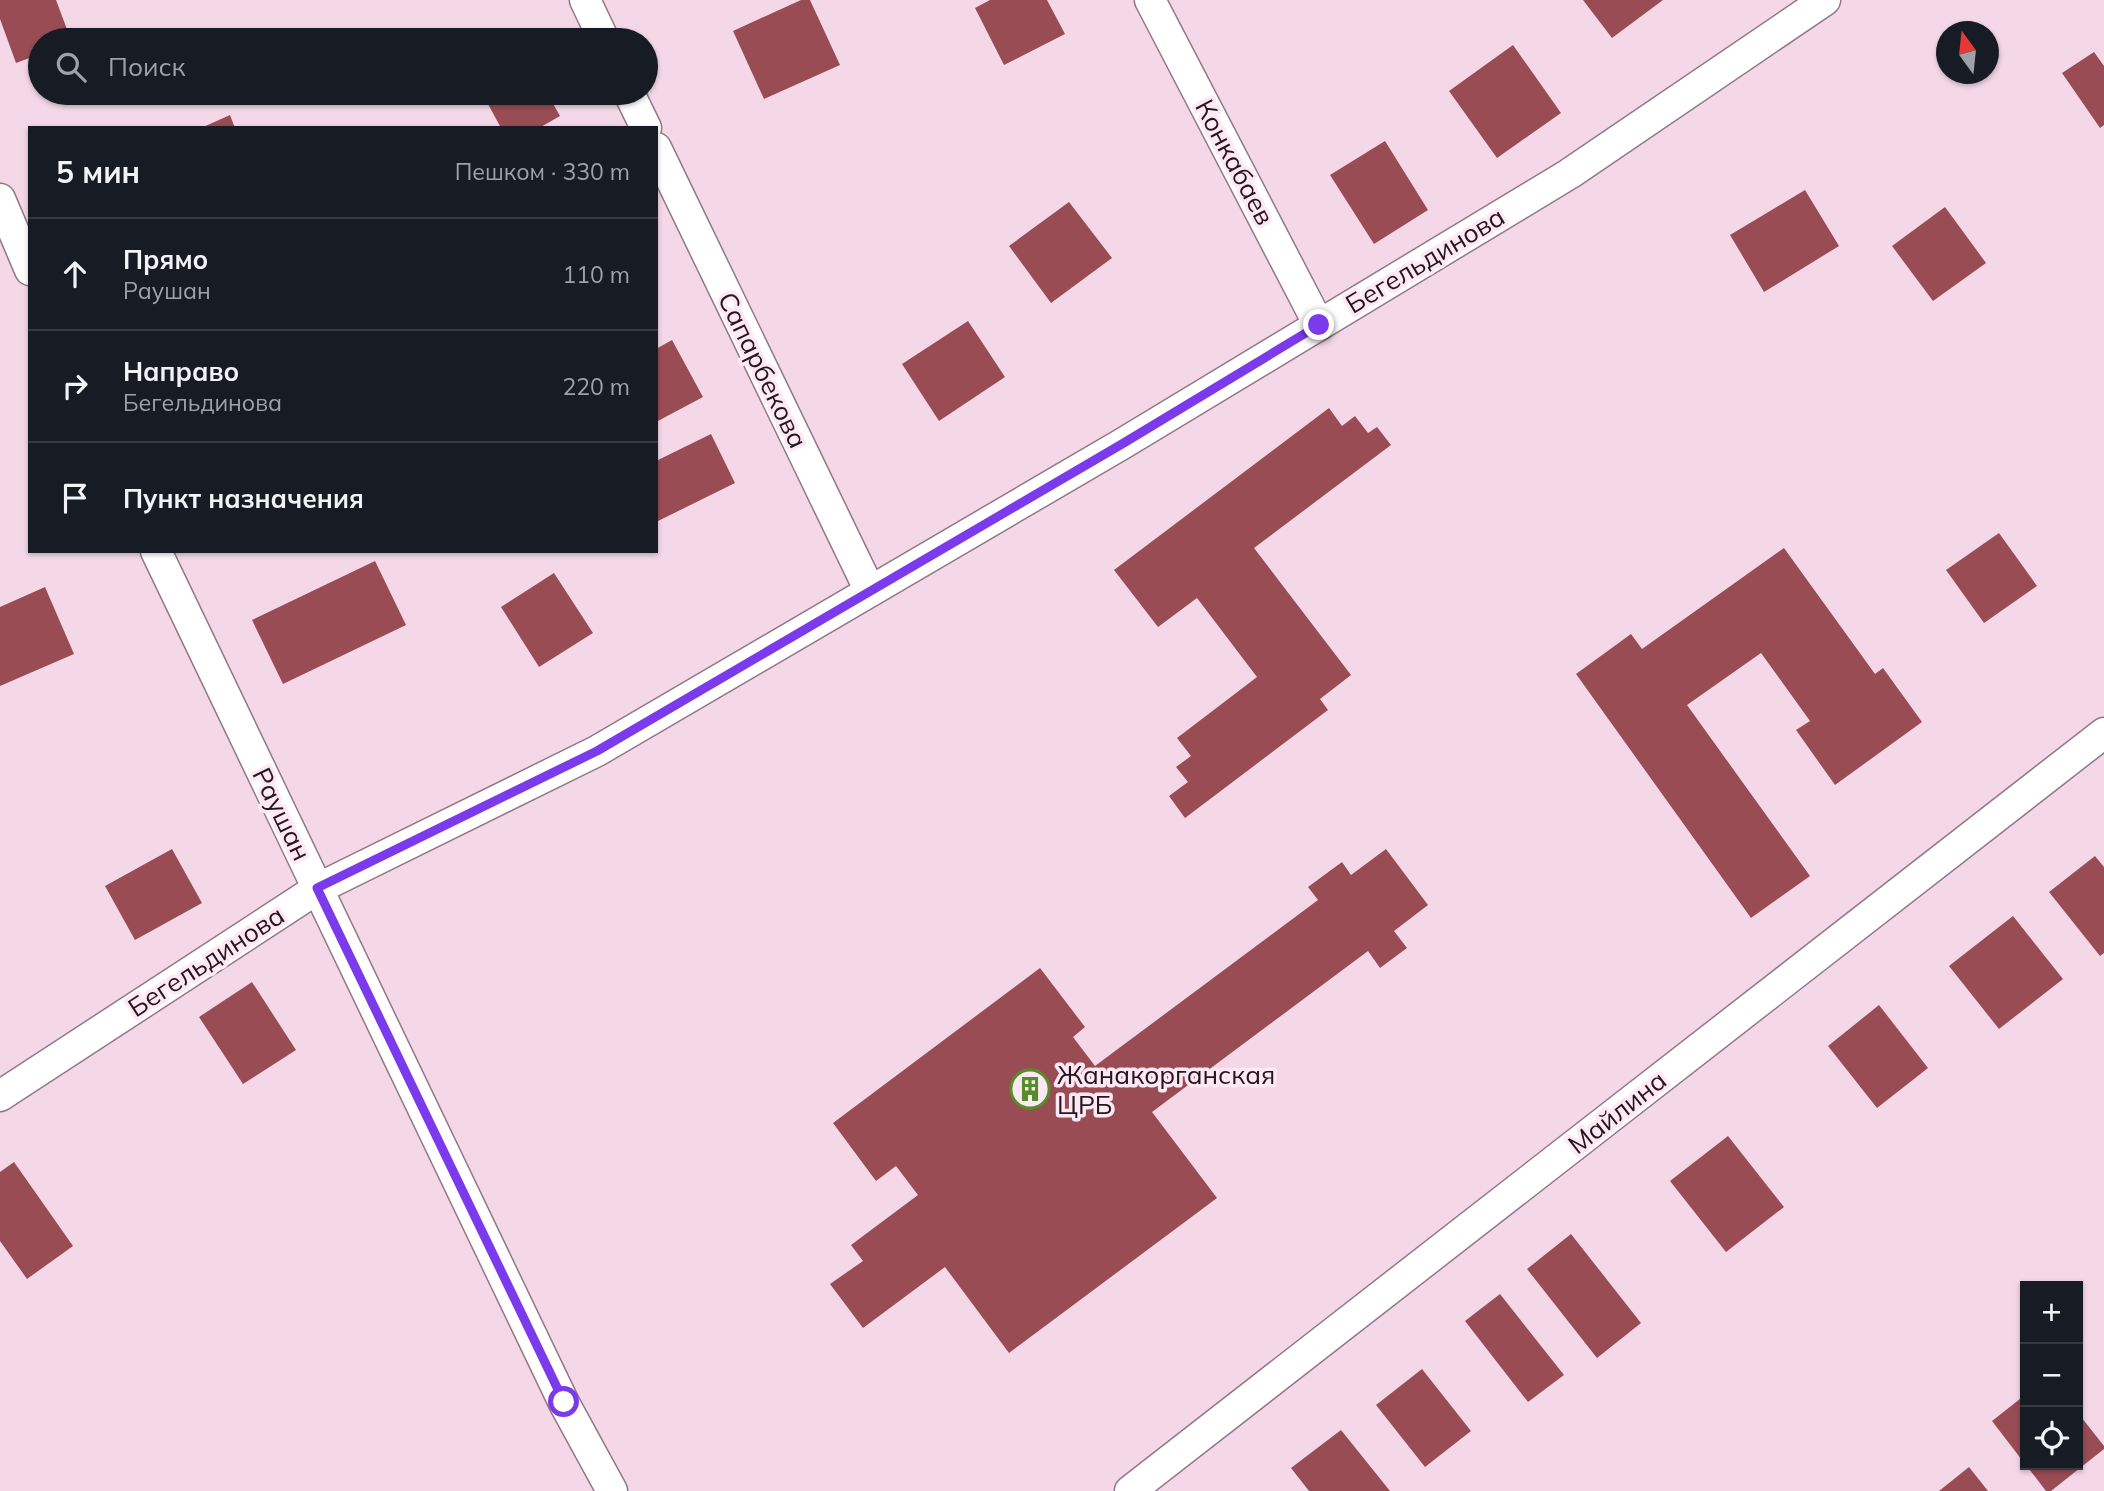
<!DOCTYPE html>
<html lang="ru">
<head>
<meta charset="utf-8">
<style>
  body { margin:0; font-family:Mulish,sans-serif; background:#20242c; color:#f1f3f6 }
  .controls { position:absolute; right:21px; bottom:21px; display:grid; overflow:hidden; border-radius:0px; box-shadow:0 2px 5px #0004 }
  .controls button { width:63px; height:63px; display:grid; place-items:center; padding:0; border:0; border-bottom:2px solid #363941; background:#171b24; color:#f1f3f6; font:35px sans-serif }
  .compass { position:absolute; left:1936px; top:21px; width:63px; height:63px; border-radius:50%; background:#171b24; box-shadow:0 2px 5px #0004; rotate:345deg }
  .stop { position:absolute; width:21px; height:21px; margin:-16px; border:5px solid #7c3aed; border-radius:50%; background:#fff }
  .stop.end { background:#7c3aed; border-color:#fff; box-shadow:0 2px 7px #0008 }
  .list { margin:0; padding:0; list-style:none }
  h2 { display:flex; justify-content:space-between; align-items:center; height:91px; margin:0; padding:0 28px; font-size:30px }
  h2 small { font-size:23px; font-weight:400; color:#9ea1a6 }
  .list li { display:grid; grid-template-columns:46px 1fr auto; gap:21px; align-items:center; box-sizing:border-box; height:112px; padding:0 28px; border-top:2px solid #363941 }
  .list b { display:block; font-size:26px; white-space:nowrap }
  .list p { margin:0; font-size:23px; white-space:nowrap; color:#9ea1a6 }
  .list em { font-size:23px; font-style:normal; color:#9ea1a6 }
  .icon { flex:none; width:38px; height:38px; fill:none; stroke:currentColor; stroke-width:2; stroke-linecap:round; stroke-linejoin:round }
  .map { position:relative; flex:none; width:2104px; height:1491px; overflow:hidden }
  .search { position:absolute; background:#171b24; box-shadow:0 2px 5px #0004; left:28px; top:28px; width:630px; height:77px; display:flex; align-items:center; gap:18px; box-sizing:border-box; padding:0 24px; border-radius:38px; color:#9ea1a6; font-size:26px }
  .panel { position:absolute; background:#171b24; box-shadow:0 2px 5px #0004; left:28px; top:126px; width:630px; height:427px; border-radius:0px }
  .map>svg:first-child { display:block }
  .building { fill:#9a4c55 }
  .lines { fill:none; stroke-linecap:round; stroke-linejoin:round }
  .minor-casing { stroke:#927887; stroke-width:33 }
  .minor { stroke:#fff; stroke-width:30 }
  .route { stroke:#7c3aed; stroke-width:9 }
  .labels { text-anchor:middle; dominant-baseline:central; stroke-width:7; stroke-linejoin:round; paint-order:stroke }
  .street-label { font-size:26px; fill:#21171d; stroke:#ffe7f4 }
  .poi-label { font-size:26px; fill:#21171d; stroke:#ffe7f4; text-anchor:start }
</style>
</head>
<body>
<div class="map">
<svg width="2104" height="1491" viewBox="0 0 2104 1491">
  <rect width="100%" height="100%" fill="#f5d8e8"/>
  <g class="building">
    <polygon points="0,0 56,0 71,40 40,40 40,54 16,63 0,19"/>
    <polygon points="801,0 810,0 840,65 764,99 733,31"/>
    <polygon points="990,0 1047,0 1065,34 1004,65 975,8"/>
    <polygon points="1583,0 1663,0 1612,38"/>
    <polygon points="1513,45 1561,113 1497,158 1449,91"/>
    <polygon points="2094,52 2104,66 2104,125 2100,128 2062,73"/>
    <polygon points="482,93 547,93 560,116 539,128 501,128"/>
    <polygon points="230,115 235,128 201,128"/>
    <polygon points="1385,141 1428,210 1374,244 1330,175"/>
    <polygon points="1805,190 1839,246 1764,292 1730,235"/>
    <polygon points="1069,202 1112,258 1051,303 1009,246"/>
    <polygon points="1945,207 1986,263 1933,301 1892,246"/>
    <polygon points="968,321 1005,377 939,421 902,364"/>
    <polygon points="672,340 703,397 656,422 656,349"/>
    <polygon points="1329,408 1342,426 1355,416 1368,433 1377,427 1391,445 1254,548 1351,675 1320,699 1328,710 1185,818 1169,796 1188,782 1176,767 1191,756 1177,738 1257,677 1197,598 1158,627 1114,570"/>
    <polygon points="711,434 735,483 656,522 656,461"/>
    <polygon points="1999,533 2037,586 1984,623 1946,570"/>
    <polygon points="1784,548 1875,674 1883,668 1922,722 1835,785 1796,730 1810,721 1761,653 1687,705 1810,876 1751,918 1576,674 1631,634 1642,649"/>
    <polygon points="375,561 406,625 283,684 252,620"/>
    <polygon points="554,573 593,633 539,667 501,607"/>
    <polygon points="45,587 74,654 0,686 0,607"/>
    <polygon points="172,849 202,903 135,940 105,886"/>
    <polygon points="1386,849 1428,905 1394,931 1407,948 1380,968 1368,951 1152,1112 1217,1198 1009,1353 945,1267 863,1328 830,1284 863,1261 851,1245 918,1195 896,1166 876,1181 833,1123 1040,968 1085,1027 1073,1037 1095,1066 1318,900 1308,887 1342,862 1351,875"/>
    <polygon points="2095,856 2104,867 2104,953 2100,956 2049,892"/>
    <polygon points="2013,916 2063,979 1999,1029 1949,966"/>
    <polygon points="252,982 296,1050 243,1084 199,1017"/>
    <polygon points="1879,1005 1928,1068 1877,1108 1828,1046"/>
    <polygon points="1728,1136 1784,1207 1726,1252 1670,1181"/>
    <polygon points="14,1162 73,1246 27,1279 0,1241 0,1172"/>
    <polygon points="1571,1234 1641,1323 1597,1358 1527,1269"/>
    <polygon points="1500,1294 1564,1375 1528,1402 1465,1321"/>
    <polygon points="1422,1369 1471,1431 1425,1467 1376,1405"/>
    <polygon points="2025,1395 2025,1464 1992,1421"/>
    <polygon points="2078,1413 2104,1446 2104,1449 2051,1491 2046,1491 2026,1465 2078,1465"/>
    <polygon points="1341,1430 1390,1491 1309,1491 1291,1468"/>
    <polygon points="1969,1467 1988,1491 1939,1491"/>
  </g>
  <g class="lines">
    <g class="minor-casing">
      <g id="minor">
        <polyline points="585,0 604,40"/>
        <polyline points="1150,0 1319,325"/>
        <polyline points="629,93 646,128"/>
        <polyline points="656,148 870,591"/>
        <polyline points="0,199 30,270"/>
        <polyline points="156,551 564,1403 612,1491"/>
        <polyline points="0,1096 317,889 597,751 1122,444 1569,174 1825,0"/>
        <polyline points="1130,1491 2104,733"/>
      </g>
    </g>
    <use href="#minor" class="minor"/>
  </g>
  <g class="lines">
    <polyline class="route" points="564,1402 317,888 597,751 1122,444 1319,325"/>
  </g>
  <defs>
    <g id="building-ring" transform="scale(2.0125)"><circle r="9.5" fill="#ffe7f4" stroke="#558d29" stroke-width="1.5"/><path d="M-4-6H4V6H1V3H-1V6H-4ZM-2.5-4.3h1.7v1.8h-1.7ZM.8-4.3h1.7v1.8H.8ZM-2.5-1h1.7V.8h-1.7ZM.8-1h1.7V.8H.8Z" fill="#558d29"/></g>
  </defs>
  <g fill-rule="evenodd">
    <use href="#building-ring" x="1030" y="1089"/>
  </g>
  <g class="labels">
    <g class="street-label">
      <text transform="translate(1235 162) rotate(62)">Конкабаев</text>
      <text transform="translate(1425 260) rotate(-31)">Бегельдинова</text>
      <text transform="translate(763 370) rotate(64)">Сапарбекова</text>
      <text transform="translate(282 814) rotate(64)">Раушан</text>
      <text transform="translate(206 961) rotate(-33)">Бегельдинова</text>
      <text transform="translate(1617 1112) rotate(-38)">Майлина</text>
    </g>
    <g class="poi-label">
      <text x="1057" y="1074">Жанакорганская<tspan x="1057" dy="30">ЦРБ</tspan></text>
    </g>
  </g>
</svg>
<div class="controls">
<button>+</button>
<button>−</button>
<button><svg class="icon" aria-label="locate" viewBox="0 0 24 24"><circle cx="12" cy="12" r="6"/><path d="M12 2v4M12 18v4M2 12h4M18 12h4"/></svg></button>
</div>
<svg class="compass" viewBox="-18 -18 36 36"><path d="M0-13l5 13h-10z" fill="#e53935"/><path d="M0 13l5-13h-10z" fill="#9ea1a6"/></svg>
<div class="stop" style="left:564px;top:1402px"></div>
<div class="stop end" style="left:1319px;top:325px"></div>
<div class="search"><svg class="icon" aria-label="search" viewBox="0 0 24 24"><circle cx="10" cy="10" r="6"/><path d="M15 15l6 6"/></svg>Поиск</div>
<section class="panel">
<h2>5 мин<small>Пешком · 330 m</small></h2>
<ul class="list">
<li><svg class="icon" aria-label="ahead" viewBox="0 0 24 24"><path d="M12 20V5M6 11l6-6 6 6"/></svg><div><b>Прямо</b><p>Раушан</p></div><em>110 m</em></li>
<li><svg class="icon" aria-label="right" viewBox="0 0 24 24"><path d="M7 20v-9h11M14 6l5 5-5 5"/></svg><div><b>Направо</b><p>Бегельдинова</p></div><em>220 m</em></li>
<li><svg class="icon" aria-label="arrive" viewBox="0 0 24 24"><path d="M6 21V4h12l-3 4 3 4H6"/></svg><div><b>Пункт назначения</b></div></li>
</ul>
</section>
</div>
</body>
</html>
